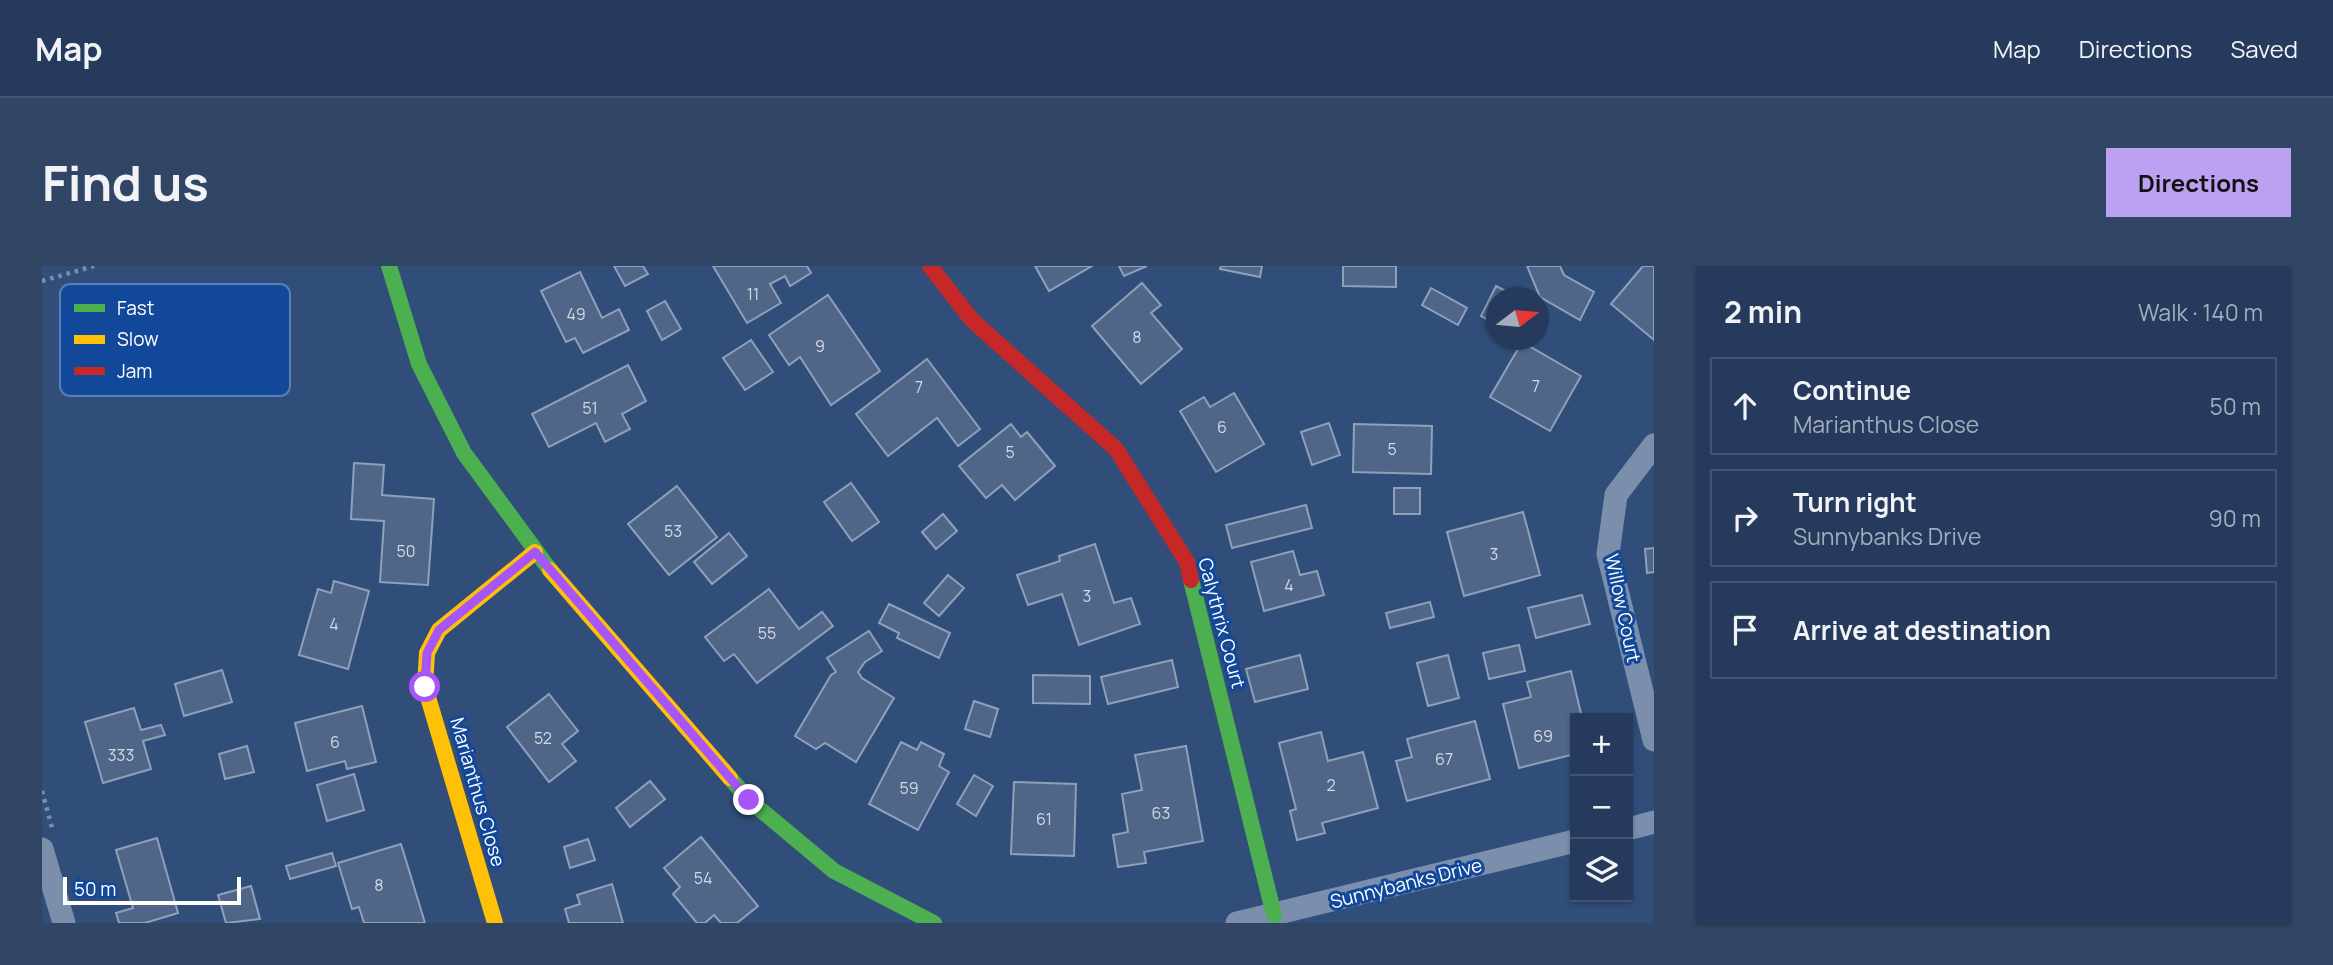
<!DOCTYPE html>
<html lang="en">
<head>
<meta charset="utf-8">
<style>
  body { margin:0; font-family:Manrope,sans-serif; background:#314565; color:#f1f3f6 }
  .controls { position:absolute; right:21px; bottom:21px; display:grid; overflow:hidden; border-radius:0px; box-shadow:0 2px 5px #0004 }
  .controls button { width:63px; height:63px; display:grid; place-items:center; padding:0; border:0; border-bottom:2px solid #425472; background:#253a5c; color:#f1f3f6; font:35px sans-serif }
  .compass { position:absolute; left:1444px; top:21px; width:63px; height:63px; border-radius:50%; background:#253a5c; box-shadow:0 2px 5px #0004; rotate:74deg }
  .scale { position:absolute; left:21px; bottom:18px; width:178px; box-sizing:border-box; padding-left:7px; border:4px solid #fff; border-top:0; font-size:19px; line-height:24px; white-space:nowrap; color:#fff; -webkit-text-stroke:5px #124899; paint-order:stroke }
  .stop { position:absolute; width:21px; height:21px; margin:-16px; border:5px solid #a855f7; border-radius:50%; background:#fff }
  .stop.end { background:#a855f7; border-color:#fff; box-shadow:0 2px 7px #0008 }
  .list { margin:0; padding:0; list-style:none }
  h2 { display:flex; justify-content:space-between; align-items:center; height:91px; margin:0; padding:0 28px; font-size:30px }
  h2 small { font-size:23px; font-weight:400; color:#a3adbb }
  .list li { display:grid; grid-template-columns:46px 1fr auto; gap:21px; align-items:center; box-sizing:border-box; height:98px; margin:0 14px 14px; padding:0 14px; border:2px solid #425472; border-radius:0px }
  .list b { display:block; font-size:26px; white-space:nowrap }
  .list p { margin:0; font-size:23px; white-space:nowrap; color:#a3adbb }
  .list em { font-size:23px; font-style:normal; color:#a3adbb }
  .icon { flex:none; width:38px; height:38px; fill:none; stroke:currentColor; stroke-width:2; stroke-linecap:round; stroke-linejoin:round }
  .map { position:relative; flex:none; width:1612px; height:657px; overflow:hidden; border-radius:0px }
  header { display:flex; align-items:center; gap:42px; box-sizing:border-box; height:98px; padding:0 35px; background:#253a5c; border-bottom:2px solid #425472 }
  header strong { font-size:33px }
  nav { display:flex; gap:38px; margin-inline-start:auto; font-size:24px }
  .intro { display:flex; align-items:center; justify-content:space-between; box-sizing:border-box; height:168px; padding:0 42px }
  h1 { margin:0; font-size:49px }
  .button { padding:18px 32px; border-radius:0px; background:#bca0f2; color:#111; font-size:24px; font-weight:700 }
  main { display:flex; gap:42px; padding:0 42px }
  aside { flex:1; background:#253a5c; border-radius:0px; box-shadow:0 2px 5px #0004 }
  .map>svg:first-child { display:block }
  .building { fill:#4f6689; stroke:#8fa0b9; stroke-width:2 }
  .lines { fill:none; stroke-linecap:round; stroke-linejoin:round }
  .path { stroke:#7b8fad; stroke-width:4.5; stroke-dasharray:3.5 5; stroke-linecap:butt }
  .street { stroke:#7b8fad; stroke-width:23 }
  .fast { stroke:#4caf50; stroke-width:16 }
  .slow { stroke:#ffc107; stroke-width:16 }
  .jam { stroke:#c62828; stroke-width:16 }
  .route { stroke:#a855f7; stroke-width:9 }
  .labels { text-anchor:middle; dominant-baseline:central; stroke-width:6; stroke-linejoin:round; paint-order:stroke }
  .number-label { font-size:16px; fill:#d3d9e2 }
  .street-label { font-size:19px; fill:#fff; stroke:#124899 }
  .key { fill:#124899; stroke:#597fb8; stroke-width:2 }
  .key-label { font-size:19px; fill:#fff }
</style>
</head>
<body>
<header>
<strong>Map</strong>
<nav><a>Map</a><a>Directions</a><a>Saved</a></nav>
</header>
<div class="intro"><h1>Find us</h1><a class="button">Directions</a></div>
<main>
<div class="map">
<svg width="1612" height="657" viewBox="0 0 1612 657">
  <rect width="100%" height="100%" fill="#314e7a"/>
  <g class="building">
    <polygon points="572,0 601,0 606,8 583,20"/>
    <polygon points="671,0 765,0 769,7 748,20 743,10 728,18 739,37 705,57"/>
    <polygon points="993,0 1050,0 1007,25"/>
    <polygon points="1077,0 1105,0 1082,10"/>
    <polygon points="1179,0 1220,0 1218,11 1178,3"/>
    <polygon points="1301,0 1354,0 1354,21 1301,20"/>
    <polygon points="1485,0 1518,0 1522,9 1552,26 1538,54 1498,31"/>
    <polygon points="1601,0 1612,0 1612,74 1569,38"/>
    <polygon points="538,6 560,52 577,43 587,64 541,87 533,72 524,76 499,25"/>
    <polygon points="1100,17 1119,39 1109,47 1140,83 1099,118 1050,60"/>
    <polygon points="1454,20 1477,32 1454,32 1454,58 1439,50"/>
    <polygon points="1389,22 1425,42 1416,59 1380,39"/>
    <polygon points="786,29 838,105 789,139 758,91 747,99 727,69"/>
    <polygon points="623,35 639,63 620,74 605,45"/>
    <polygon points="709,74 731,106 703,124 681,92"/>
    <polygon points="1480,76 1539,110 1508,165 1448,131"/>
    <polygon points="885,93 938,163 916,180 895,152 846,190 814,148"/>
    <polygon points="586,99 604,135 580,148 588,163 563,176 554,157 507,181 490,148"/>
    <polygon points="1192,127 1222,178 1174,206 1138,145 1162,131 1168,141"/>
    <polygon points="1287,157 1298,189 1270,199 1259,166"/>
    <polygon points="969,158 979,171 985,166 1013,200 973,234 960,219 944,232 917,200"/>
    <polygon points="1312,158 1390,160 1389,208 1311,206"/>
    <polygon points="312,197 342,199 340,229 392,233 386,319 338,316 342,255 309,253"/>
    <polygon points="809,217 837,256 810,275 782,236"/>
    <polygon points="635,220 675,271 627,309 586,258"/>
    <rect x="1352" y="222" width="26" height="26"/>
    <polygon points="1264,239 1270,262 1190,282 1184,259"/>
    <polygon points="1481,246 1498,309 1422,330 1405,266"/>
    <polygon points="901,248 915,265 894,283 880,266"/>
    <polygon points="687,267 705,290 670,318 652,296"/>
    <polygon points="1053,278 1072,337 1089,332 1098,358 1037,379 1020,328 986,339 975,309 1018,295 1017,290"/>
    <polygon points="1612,282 1612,306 1605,307 1603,283"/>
    <polygon points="1251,285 1258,309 1275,305 1282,329 1222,345 1209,296"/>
    <polygon points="906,309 922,322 897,350 882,337"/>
    <polygon points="292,315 327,325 306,403 257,389 276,323 289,327"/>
    <polygon points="727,323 757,363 780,346 791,360 715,417 692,388 682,395 663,371"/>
    <polygon points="1540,329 1548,358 1494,372 1486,342"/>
    <polygon points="1388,336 1392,351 1348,362 1344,347"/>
    <polygon points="847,338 908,367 897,392 855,372 857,367 837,357"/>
    <polygon points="827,365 840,385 823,396 816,406 820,412 852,432 814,496 783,477 774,483 753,470 789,409 794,406 785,392"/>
    <polygon points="1477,379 1483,405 1447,413 1441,387"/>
    <polygon points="1258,389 1266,423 1213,436 1204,403"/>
    <polygon points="1406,389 1417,432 1386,440 1375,397"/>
    <polygon points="1130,394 1136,421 1066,438 1059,411"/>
    <polygon points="180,404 190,436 142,450 133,418"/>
    <polygon points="1529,405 1540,452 1533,452 1533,488 1477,502 1461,438 1489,431 1485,416"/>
    <polygon points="991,409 1048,410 1048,438 991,437"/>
    <polygon points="507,428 536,465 520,478 534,495 507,516 465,461"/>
    <polygon points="932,435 956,443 948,471 923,463"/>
    <polygon points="320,440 334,496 305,503 303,495 265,505 253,457"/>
    <polygon points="92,442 99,464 119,459 123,469 101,475 109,503 61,517 43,456"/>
    <polygon points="1433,455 1448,513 1365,535 1354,495 1370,491 1365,473"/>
    <polygon points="1279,466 1286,495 1321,486 1336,542 1280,557 1283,567 1255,574 1248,545 1254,543 1237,477"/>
    <polygon points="859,476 875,484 879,476 902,488 897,500 907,506 876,564 827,538"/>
    <polygon points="205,480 212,506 183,513 177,488"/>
    <polygon points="1144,480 1161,575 1102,586 1104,597 1076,601 1071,569 1086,566 1080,528 1100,524 1093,489"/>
    <polygon points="312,508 322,544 285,555 275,519"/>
    <polygon points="932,509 951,520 934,550 915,538"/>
    <polygon points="608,515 623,533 588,561 574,542"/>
    <polygon points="972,516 1034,518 1032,590 969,588"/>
    <polygon points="659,571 716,640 695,657 679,657 672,649 663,657 655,657 631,628 638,621 622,602"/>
    <polygon points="115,572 136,647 103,657 77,657 74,647 91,642 74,584"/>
    <polygon points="546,573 553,594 528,602 522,581"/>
    <polygon points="359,578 383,657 322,657 317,641 310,643 296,597"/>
    <polygon points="290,587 294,600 248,613 244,600"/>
    <polygon points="570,618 581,657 527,657 523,643 538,638 535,629"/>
    <polygon points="209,620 218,653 184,657 176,629"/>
  </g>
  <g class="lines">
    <g class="path">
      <polyline points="0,15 52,0"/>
      <polyline points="0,525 11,565"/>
    </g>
    <g class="street">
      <polyline points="1612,179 1574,229 1566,288 1612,474"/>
      <polyline points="1586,563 1612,556"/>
      <polyline points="0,583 22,657"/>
      <polyline points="1195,657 1533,575"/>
    </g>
    <g class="fast">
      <polyline points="347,0 377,98 422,187 508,304"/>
      <polyline points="1149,314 1232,649"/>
      <polyline points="688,512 707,534 792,605 892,657"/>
    </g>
    <g class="slow">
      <polyline points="508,304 688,512"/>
      <polyline points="453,657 383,421 385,387 397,364 493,286"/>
    </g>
    <polyline class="jam" points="888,0 930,54 1074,183 1145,296 1149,314"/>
  </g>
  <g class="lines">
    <polyline class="route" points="383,421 385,387 397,364 493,286 707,534"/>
  </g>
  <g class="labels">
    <g class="number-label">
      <text x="711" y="28">11</text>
      <text x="534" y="48">49</text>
      <text x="1095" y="71">8</text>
      <text x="778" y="80">9</text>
      <text x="1494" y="120">7</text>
      <text x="877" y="121">7</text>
      <text x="548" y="142">51</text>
      <text x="1180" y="161">6</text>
      <text x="1350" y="183">5</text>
      <text x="968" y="186">5</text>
      <text x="631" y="265">53</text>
      <text x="364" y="285">50</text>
      <text x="1452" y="288">3</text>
      <text x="1247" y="319">4</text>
      <text x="1045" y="330">3</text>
      <text x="292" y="358">4</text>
      <text x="725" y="367">55</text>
      <text x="1501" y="470">69</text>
      <text x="501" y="472">52</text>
      <text x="293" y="476">6</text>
      <text x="79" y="489">333</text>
      <text x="1402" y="493">67</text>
      <text x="1289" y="519">2</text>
      <text x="867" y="522">59</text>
      <text x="1119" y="547">63</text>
      <text x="1002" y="553">61</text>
      <text x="661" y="612">54</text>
      <text x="337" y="619">8</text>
    </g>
    <g class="street-label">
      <text transform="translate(1581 342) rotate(78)">Willow Court</text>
      <text transform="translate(1180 357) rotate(75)">Calythrix Court</text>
      <text transform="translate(436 526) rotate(74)">Marianthus Close</text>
      <text transform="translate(1364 617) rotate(-14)">Sunnybanks Drive</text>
    </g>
  </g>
  <rect x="18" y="18" width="230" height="112" rx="10" class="key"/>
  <rect x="32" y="38" width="31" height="8" fill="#4caf50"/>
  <rect x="32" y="69" width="31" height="9" fill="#ffc107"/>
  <rect x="32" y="101" width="31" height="8" fill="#c62828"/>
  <g class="key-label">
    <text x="75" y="49">Fast</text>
    <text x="75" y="80">Slow</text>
    <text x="75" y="112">Jam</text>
  </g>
</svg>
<div class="controls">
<button>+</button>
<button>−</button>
<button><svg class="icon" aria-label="layers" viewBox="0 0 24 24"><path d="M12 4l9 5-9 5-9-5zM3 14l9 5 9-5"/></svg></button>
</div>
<svg class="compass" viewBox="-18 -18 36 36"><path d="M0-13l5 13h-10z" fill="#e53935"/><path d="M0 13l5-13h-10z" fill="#a3adbb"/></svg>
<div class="scale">50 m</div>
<div class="stop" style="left:383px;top:421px"></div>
<div class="stop end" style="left:707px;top:534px"></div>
</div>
<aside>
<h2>2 min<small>Walk · 140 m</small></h2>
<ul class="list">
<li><svg class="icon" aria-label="ahead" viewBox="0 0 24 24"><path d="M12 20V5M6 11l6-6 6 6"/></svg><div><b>Continue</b><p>Marianthus Close</p></div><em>50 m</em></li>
<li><svg class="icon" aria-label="right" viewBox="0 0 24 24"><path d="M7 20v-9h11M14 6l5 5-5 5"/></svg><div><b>Turn right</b><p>Sunnybanks Drive</p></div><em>90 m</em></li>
<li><svg class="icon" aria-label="arrive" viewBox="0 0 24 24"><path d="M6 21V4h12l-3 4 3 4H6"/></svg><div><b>Arrive at destination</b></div></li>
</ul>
</aside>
</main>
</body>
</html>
